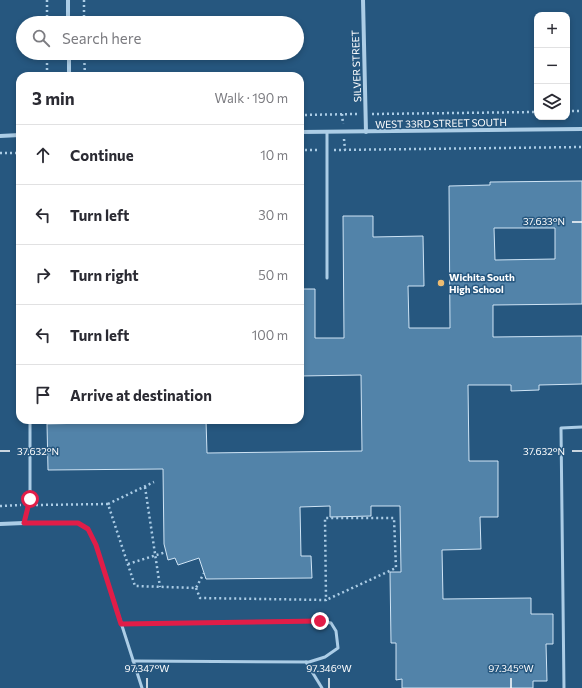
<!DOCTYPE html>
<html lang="en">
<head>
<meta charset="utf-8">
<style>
  body { margin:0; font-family:Commissioner,sans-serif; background:#f2f2f3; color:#2b2b33 }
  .controls { position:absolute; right:12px; top:12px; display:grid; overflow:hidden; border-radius:8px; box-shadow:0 2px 6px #0003 }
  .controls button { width:36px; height:36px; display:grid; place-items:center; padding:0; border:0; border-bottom:1px solid #e1e1e2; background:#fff; color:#2b2b33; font:20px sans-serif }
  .stop { position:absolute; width:12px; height:12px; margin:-9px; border:3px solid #e11d48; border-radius:50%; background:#fff }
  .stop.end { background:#e11d48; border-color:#fff; box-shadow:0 1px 4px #0008 }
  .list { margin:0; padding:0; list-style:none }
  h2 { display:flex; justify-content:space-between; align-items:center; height:52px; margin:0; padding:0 16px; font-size:17px }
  h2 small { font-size:13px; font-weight:400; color:#7c7c81 }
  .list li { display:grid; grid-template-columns:26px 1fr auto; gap:12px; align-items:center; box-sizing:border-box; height:60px; padding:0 16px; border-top:1px solid #e1e1e2 }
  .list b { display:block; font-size:15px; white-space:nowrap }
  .list em { font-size:13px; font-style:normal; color:#7c7c81 }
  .icon { flex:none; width:22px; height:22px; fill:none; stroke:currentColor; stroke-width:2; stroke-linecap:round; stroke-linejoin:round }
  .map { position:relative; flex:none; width:582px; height:688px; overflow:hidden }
  .search { position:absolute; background:#fff; box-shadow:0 2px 6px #0003; left:16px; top:16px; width:288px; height:44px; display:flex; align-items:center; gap:10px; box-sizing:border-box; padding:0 14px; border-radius:22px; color:#7c7c81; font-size:15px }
  .panel { position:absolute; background:#fff; box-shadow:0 2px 6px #0003; left:16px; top:72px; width:288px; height:352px; border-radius:12px }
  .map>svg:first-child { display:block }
  .building { fill:#5283a9; stroke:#cfe4f5; fill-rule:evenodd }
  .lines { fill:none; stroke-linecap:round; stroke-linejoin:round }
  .path { stroke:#accde6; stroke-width:2.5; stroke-dasharray:2 3; stroke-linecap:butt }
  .lane { stroke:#accde6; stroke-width:3 }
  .street { stroke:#accde6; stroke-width:4 }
  .route { stroke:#e11d48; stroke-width:5 }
  .ticks { fill:none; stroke:#fff; stroke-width:1.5 }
  .poi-dot { fill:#eebc71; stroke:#26577f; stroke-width:1.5 }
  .labels { text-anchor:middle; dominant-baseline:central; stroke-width:3; stroke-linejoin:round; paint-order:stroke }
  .street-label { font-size:10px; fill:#fff; stroke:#26577f }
  .poi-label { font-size:10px; font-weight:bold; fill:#fff; stroke:#26577f; text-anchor:start }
  .ticks-label { font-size:10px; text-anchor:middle; fill:#fff; stroke:#26577f; stroke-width:3; stroke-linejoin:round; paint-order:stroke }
</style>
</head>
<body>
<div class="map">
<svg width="582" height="688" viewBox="0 0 582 688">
  <rect width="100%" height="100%" fill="#26577f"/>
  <path class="building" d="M582,181v123l-89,1v32l89,-1v48l-43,1v5l-28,1v-6h-43l1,76h29v56h-18l1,32 -39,1 1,49 88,-1v16h22v30h-7l1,37h-14v7h-131v-9l-6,1v-37h-5l-1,-71h11l-1,-66h-29v10l-41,1v-11l-30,1 1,49h10l1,22 -106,1 -7,-21 -21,7 -3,-7 -7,2 -4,-16 -1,-75 -115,1 -1,-46 159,-4 1,33 155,-2 -1,-76 -61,1v-87h15v49h29l-1,-122h30v21l50,-1 1,50h-16l1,42h41l-1,-142 41,-1v-3zM494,228h61v31l-60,1z"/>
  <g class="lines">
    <g class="path">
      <polyline points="47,0 47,23"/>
      <polyline points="84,0 84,23"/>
      <polyline points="47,53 47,76"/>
      <polyline points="84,53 85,76"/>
      <polyline points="567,111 582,111"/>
      <polyline points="342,114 343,124"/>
      <polyline points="372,114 537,112"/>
      <polyline points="300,115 357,114"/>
      <polyline points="344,139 345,150"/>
      <polyline points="300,150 319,150"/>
      <polyline points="334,150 582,147"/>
      <polyline points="0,153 20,153"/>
      <polyline points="145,487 160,587"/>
      <polyline points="108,504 154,482"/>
      <polyline points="36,505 108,504 135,586 196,588 204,573"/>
      <polyline points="0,506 21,505"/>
      <polyline points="128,564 166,552"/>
      <polyline points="196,588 200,598 326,600 325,518 394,518 396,568 326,600"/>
    </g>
    <g class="lane">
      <polyline points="327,132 327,278"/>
      <polyline points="30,420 30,499 24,523 78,523 88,529 96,545 142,688"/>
      <polyline points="121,624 320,621 331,623 336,631 338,648 325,657 309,662 133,661"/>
      <polyline points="306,662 322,688"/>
      <polyline points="564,688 561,428 582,427"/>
    </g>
    <g class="street">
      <polyline points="68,0 68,23"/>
      <polyline points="363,0 366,132"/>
      <polyline points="69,53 69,76"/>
      <polyline points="300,132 582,129"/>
      <polyline points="0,136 20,135"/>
      <polyline points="0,524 24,523"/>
    </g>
  </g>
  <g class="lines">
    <polyline class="route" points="30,499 24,523 78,523 88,529 96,545 121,624 320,621"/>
  </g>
  <path class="ticks" d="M572,222h10M0,451h10M572,451h10M147,678v10M329,678v10M511,678v10"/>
  <circle class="poi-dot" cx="441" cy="283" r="4"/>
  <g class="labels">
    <g class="street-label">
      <text transform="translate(356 66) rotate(-92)">SILVER STREET</text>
      <text transform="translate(441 123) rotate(-1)">WEST 33RD STREET SOUTH</text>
    </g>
    <g class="poi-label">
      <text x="449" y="277">Wichita South<tspan x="449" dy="12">High School</tspan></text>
    </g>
  </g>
  <g class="ticks-label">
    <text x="544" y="225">37.633°N</text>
    <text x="38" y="455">37.632°N</text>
    <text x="544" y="455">37.632°N</text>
    <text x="147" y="672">97.347°W</text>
    <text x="329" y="672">97.346°W</text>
    <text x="511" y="672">97.345°W</text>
  </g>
</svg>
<div class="controls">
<button>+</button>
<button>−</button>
<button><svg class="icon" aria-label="layers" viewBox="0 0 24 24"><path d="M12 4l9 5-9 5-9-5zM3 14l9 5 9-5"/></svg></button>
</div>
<div class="stop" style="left:30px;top:499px"></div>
<div class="stop end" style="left:320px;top:621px"></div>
<div class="search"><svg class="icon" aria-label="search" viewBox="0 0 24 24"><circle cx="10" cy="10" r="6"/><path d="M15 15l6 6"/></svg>Search here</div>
<section class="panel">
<h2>3 min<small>Walk · 190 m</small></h2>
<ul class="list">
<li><svg class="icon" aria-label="ahead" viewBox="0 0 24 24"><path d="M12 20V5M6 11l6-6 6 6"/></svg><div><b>Continue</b></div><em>10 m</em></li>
<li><svg class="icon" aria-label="left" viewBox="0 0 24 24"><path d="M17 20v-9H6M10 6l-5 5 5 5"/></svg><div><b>Turn left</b></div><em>30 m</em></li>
<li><svg class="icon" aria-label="right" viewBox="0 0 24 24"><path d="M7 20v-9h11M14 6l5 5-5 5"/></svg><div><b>Turn right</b></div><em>50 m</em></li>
<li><svg class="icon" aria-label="left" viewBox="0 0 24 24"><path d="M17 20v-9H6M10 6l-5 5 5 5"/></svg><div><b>Turn left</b></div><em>100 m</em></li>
<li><svg class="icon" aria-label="arrive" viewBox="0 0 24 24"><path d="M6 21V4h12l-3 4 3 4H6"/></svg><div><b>Arrive at destination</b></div></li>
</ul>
</section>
</div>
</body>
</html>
